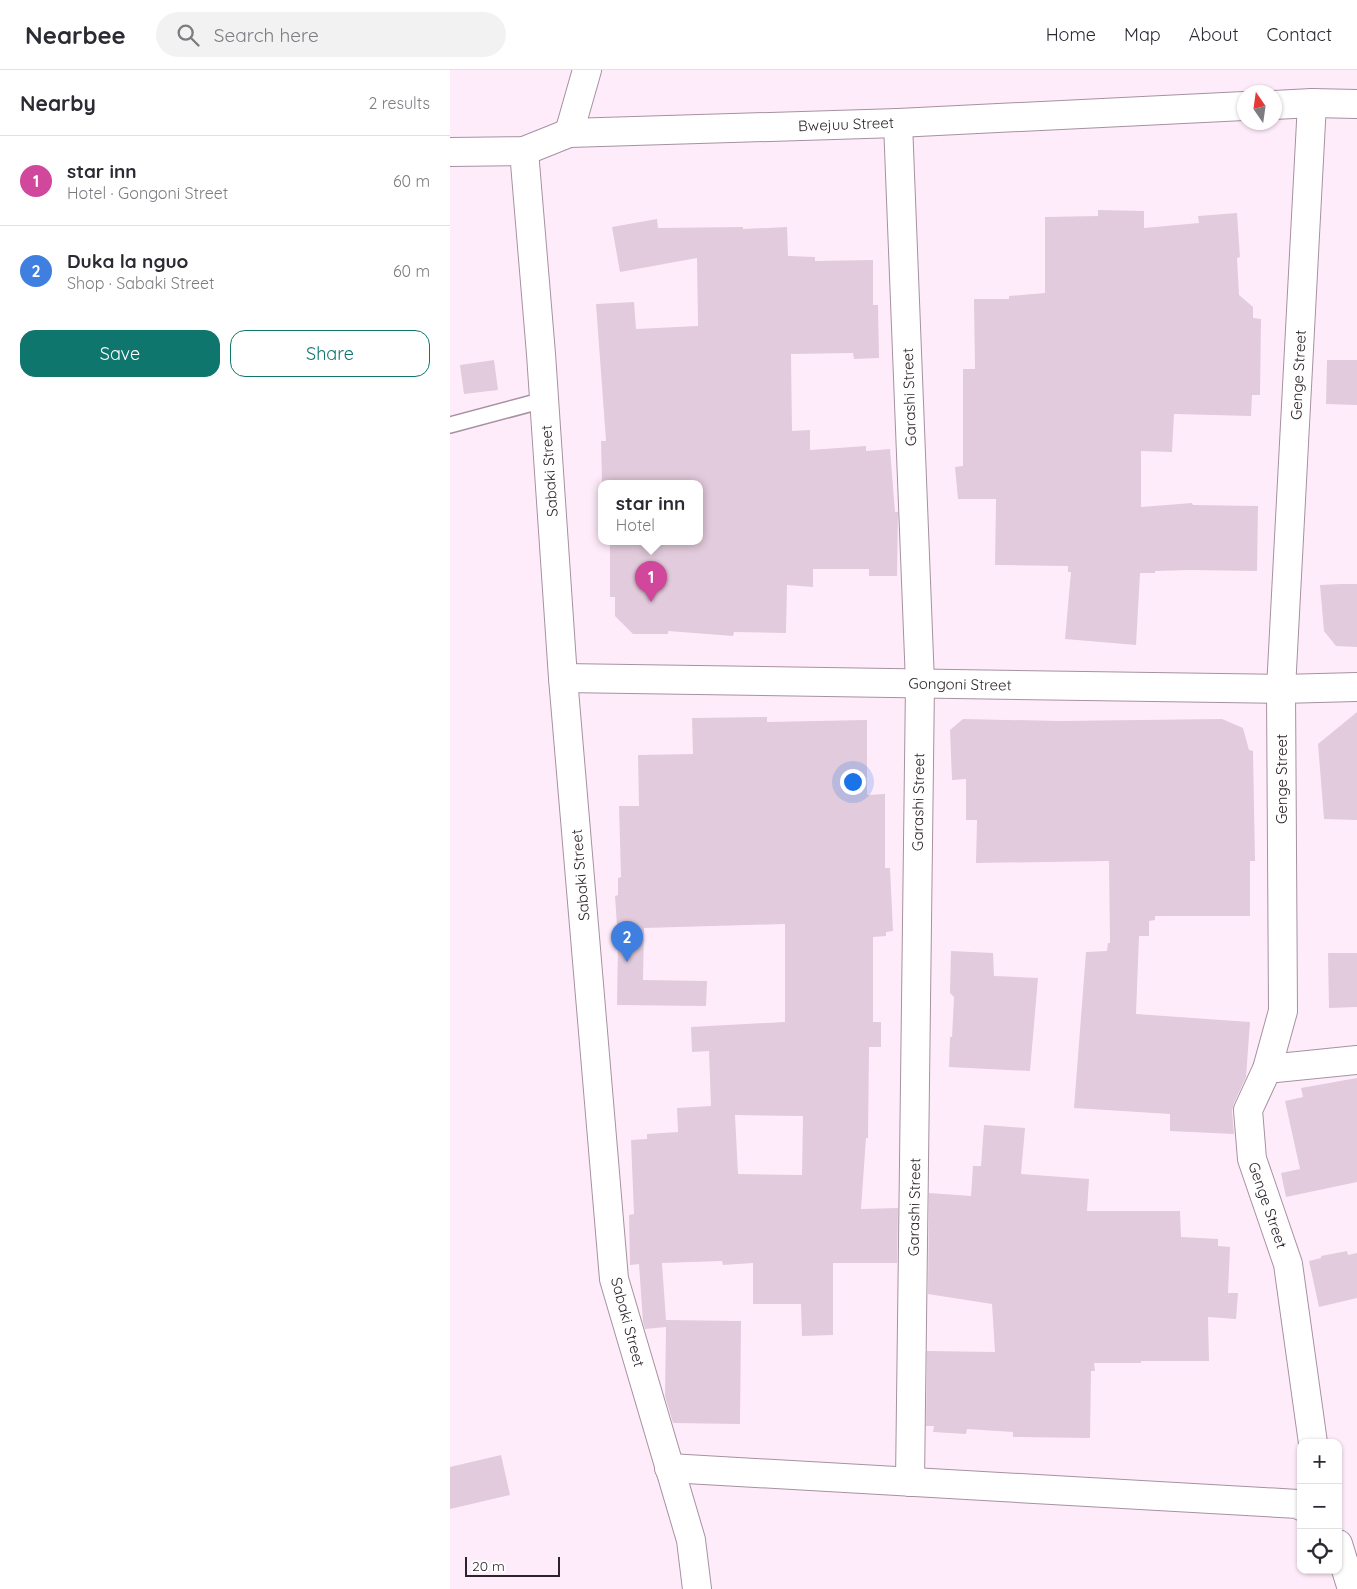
<!DOCTYPE html>
<html lang="en">
<head>
<meta charset="utf-8">
<style>
  body { margin:0; font-family:Quicksand,sans-serif; background:#f2f2f3; color:#2b2b33 }
  .controls { position:absolute; right:15px; bottom:15px; display:grid; overflow:hidden; border-radius:10px; box-shadow:0 1px 4px #0004 }
  .controls button { width:45px; height:45px; display:grid; place-items:center; padding:0; border:0; border-bottom:1px solid #e1e1e2; background:#fff; color:#2b2b33; font:25px sans-serif }
  .compass { position:absolute; left:787px; top:15px; width:45px; height:45px; border-radius:50%; background:#fff; box-shadow:0 1px 4px #0004; rotate:347deg }
  .scale { position:absolute; left:15px; bottom:12px; width:95px; box-sizing:border-box; padding-left:5px; border:2px solid #2c242a; border-top:0; font-size:14px; line-height:18px; white-space:nowrap; color:#2c242a; -webkit-text-stroke:4px #fff; paint-order:stroke }
  .you { position:absolute; left:402px; top:711px; width:18px; height:18px; margin:-12px; border:4px solid #fff; border-radius:50%; background:#1a73e8; box-shadow:0 0 0 8px #1a73e833 }
  .badge { display:grid; place-items:center; width:32px; height:32px; border-radius:50%; background:#0f766e; color:#fff; font-size:16px; font-weight:700 }
  .pin { position:absolute; translate:-50% -41px; filter:drop-shadow(0 1px 2px #0008) }
  .pin::after { content:''; position:absolute; top:26px; width:18px; height:15px; background:inherit; clip-path:polygon(0 0,100% 0,50% 100%) }
  .popup { position:absolute; left:148px; top:410px; width:105px; height:65px; box-sizing:border-box; display:grid; place-content:center; border-radius:10px; background:#fff; filter:drop-shadow(0 1px 4px #0005); font-size:16px; white-space:nowrap; color:#7c7c81 }
  .popup b { font-size:19px; color:#2b2b33 }
  .popup::after { content:''; position:absolute; left:50%; top:100%; margin-left:-10px; border:10px solid transparent; border-top-color:#fff }
  .list { margin:0; padding:0; list-style:none }
  h2 { display:flex; justify-content:space-between; align-items:center; height:65px; margin:0; padding:0 20px; font-size:21px }
  h2 small { font-size:16px; font-weight:400; color:#7c7c81 }
  .list li { display:grid; grid-template-columns:32px 1fr auto; gap:15px; align-items:center; box-sizing:border-box; height:90px; padding:0 20px; border-top:1px solid #e1e1e2 }
  .list b { display:block; font-size:19px; white-space:nowrap }
  .list p { margin:0; font-size:16px; white-space:nowrap; color:#7c7c81 }
  .list em { font-size:16px; font-style:normal; color:#7c7c81 }
  .actions { display:flex; gap:10px; padding:15px 20px }
  .actions a { flex:1; padding:11px 0; border:1px solid #0f766e; border-radius:15px; text-align:center; font-size:18px; color:#0f766e }
  .actions .main { background:#0f766e; color:#fff }
  .icon { flex:none; width:28px; height:28px; fill:none; stroke:currentColor; stroke-width:2; stroke-linecap:round; stroke-linejoin:round }
  .map { position:relative; flex:none; width:907px; height:1519px; overflow:hidden }
  header { display:flex; align-items:center; gap:30px; box-sizing:border-box; height:70px; padding:0 25px; background:#fff; border-bottom:1px solid #e1e1e2 }
  header strong { font-size:24px }
  nav { display:flex; gap:28px; margin-inline-start:auto; font-size:18px }
  .search { width:350px; height:45px; background:#f2f2f3; display:flex; align-items:center; gap:12px; box-sizing:border-box; padding:0 18px; border-radius:28px; color:#7c7c81; font-size:19px }
  main { display:flex }
  aside { flex:1; background:#fff }
  .map>svg:first-child { display:block }
  .building { fill:#e2cbdc; fill-rule:evenodd }
  .lines { fill:none; stroke-linecap:round; stroke-linejoin:round }
  .service-casing { stroke:#a691a1; stroke-width:18 }
  .minor-casing { stroke:#a691a1; stroke-width:30 }
  .service { stroke:#fff; stroke-width:15 }
  .minor { stroke:#fff; stroke-width:28 }
  .labels { text-anchor:middle; dominant-baseline:central; stroke-width:4.5; stroke-linejoin:round; paint-order:stroke }
  .street-label { font-size:15px; fill:#2c242a; stroke:#fff }
</style>
</head>
<body>
<header>
<strong>Nearbee</strong>
<div class="search"><svg class="icon" aria-label="search" viewBox="0 0 24 24"><circle cx="10" cy="10" r="6"/><path d="M15 15l6 6"/></svg>Search here</div>
<nav><a>Home</a><a>Map</a><a>About</a><a>Contact</a></nav>
</header>
<main>
<aside>
<h2>Nearby<small>2 results</small></h2>
<ul class="list">
<li><span class="badge" style="background:#d1479c">1</span><div><b>star inn</b><p>Hotel · Gongoni Street</p></div><em>60 m</em></li>
<li><span class="badge" style="background:#3f7fe0">2</span><div><b>Duka la nguo</b><p>Shop · Sabaki Street</p></div><em>60 m</em></li>
</ul>
<div class="actions"><a class="main">Save</a><a>Share</a></div>
</aside>
<div class="map">
<svg width="907" height="1519" viewBox="0 0 907 1519">
  <rect width="100%" height="100%" fill="#ffecfa"/>
  <g class="building">
    <polygon points="648,140 694,141 694,158 749,153 748,146 787,143 790,187 787,188 789,225 803,237 803,248 811,249 810,325 802,325 801,346 724,344 722,382 691,381 691,437 742,433 743,435 808,436 807,501 739,500 705,501 705,503 690,503 686,575 615,569 621,502 618,502 618,496 545,495 546,429 508,429 505,397 513,396 513,299 525,299 524,229 559,229 559,226 595,223 595,147 648,146"/>
    <polygon points="207,149 208,158 293,157 293,159 337,157 338,186 365,187 365,191 423,190 423,235 428,235 429,288 404,289 403,283 341,284 342,361 360,360 360,380 416,376 416,381 440,379 445,442 448,442 447,506 419,506 419,499 363,499 363,517 337,515 336,563 284,562 283,566 218,561 218,564 183,564 165,546 165,527 160,527 160,471 250,471 250,413 152,413 151,371 156,371 146,234 184,232 186,259 248,256 247,188 170,202 162,157"/>
    <polygon points="44,290 48,320 14,324 10,295"/>
    <polygon points="877,290 907,290 907,335 876,334"/>
    <polygon points="891,514 907,514 907,577 886,576 874,561 870,515"/>
    <polygon points="907,642 907,750 874,749 868,674"/>
    <path d="M317,647v5l100,-2v75l18,-1v74h5l3,63 -7,1v4l-13,1v85h8v25h-12l-1,91h-2l-5,71 37,-1 -1,55h-64v72l-31,1 -1,-32h-48v-41l-30,2 -1,-4 -60,2 4,57 75,1 -1,103 -67,-1 -8,-27 1,-69 -21,2 -2,-7 -4,-58 -9,1 -1,-50 5,-1 -3,-74 16,-1v-5l31,-2 -1,-24 34,-2 -2,-55 -17,1 -1,-25 94,-5v-98l-141,4 -1,52 64,1 -1,25 -89,-1 1,-64 -3,-45 3,-1v-17l3,-1 -2,-71h20l-1,-51 55,-1 -1,-36zM285,1045l68,1 -1,59 -64,-1z"/>
    <polygon points="513,649 609,651 772,649 793,658 799,680 803,681 805,791 800,791 800,846 705,846 705,850 699,851 699,866 689,866 686,944 800,952 796,1007 784,1033 782,1041 784,1064 720,1061 720,1044 624,1038 636,882 657,881 658,873 660,873 659,791 526,793 527,750 516,750 516,709 502,710 500,660"/>
    <polygon points="501,881 543,883 544,906 588,908 580,1001 499,997 500,967 502,967 504,927 500,923"/>
    <polygon points="878,883 907,883 907,937 879,938"/>
    <polygon points="907,1008 907,1112 836,1127 831,1103 850,1099 835,1031 853,1027 851,1018"/>
    <polygon points="534,1055 575,1058 571,1104 639,1109 637,1141 730,1141 731,1167 768,1169 768,1176 780,1177 778,1223 788,1223 786,1249 758,1247 759,1291 691,1291 691,1293 644,1293 645,1301 641,1301 640,1368 563,1367 563,1362 517,1359 516,1364 483,1362 484,1356 476,1356 477,1281 545,1282 542,1234 478,1224 479,1123 521,1126 523,1096 531,1096"/>
    <polygon points="897,1181 898,1185 907,1183 907,1228 869,1237 859,1191 871,1188 871,1186"/>
    <polygon points="51,1385 60,1425 0,1439 0,1397"/>
  </g>
  <g class="lines">
    <g class="service-casing">
      <polyline id="service" points="0,355 94,330"/>
    </g>
    <g class="minor-casing">
      <g id="minor">
        <polyline points="862,33 831,619 833,941 817,999 798,1040 802,1089 838,1194 863,1373"/>
        <polyline points="824,35 862,33 907,34"/>
        <polyline points="448,53 470,613 460,1412"/>
        <polyline points="119,63 137,0"/>
        <polyline points="74,81 91,284 113,608 164,1209 241,1470 247,1519"/>
        <polyline points="0,82 74,81 119,63 448,53 794,36"/>
        <polyline points="113,608 831,619 907,617"/>
        <polyline points="817,999 907,990"/>
        <polyline points="219,1398 848,1434 851,1436"/>
        <polyline points="888,1474 902,1519"/>
      </g>
    </g>
    <use href="#service" class="service"/>
    <use href="#minor" class="minor"/>
  </g>
  <g class="labels">
    <g class="street-label">
      <text transform="translate(396 54) rotate(-2)">Bwejuu Street</text>
      <text transform="translate(848 305) rotate(-87)">Genge Street</text>
      <text transform="translate(459 327) rotate(-92)">Garashi Street</text>
      <text transform="translate(99 401) rotate(-94)">Sabaki Street</text>
      <text transform="translate(510 614) rotate(1)">Gongoni Street</text>
      <text transform="translate(831 709) rotate(-90)">Genge Street</text>
      <text transform="translate(468 732) rotate(-89)">Garashi Street</text>
      <text transform="translate(130 805) rotate(-95)">Sabaki Street</text>
      <text transform="translate(818 1135) rotate(71)">Genge Street</text>
      <text transform="translate(464 1137) rotate(-89)">Garashi Street</text>
      <text transform="translate(178 1252) rotate(75)">Sabaki Street</text>
    </g>
  </g>
</svg>
<div class="controls">
<button>+</button>
<button>−</button>
<button><svg class="icon" aria-label="locate" viewBox="0 0 24 24"><circle cx="12" cy="12" r="6"/><path d="M12 2v4M12 18v4M2 12h4M18 12h4"/></svg></button>
</div>
<svg class="compass" viewBox="-18 -18 36 36"><path d="M0-13l5 13h-10z" fill="#e53935"/><path d="M0 13l5-13h-10z" fill="#7c7c81"/></svg>
<div class="scale">20 m</div>
<div class="you"></div>
<div class="pin badge" style="left:201px;top:532px;background:#d1479c">1</div>
<div class="popup"><b>star inn</b>Hotel</div>
<div class="pin badge" style="left:177px;top:892px;background:#3f7fe0">2</div>
</div>
</main>
</body>
</html>
